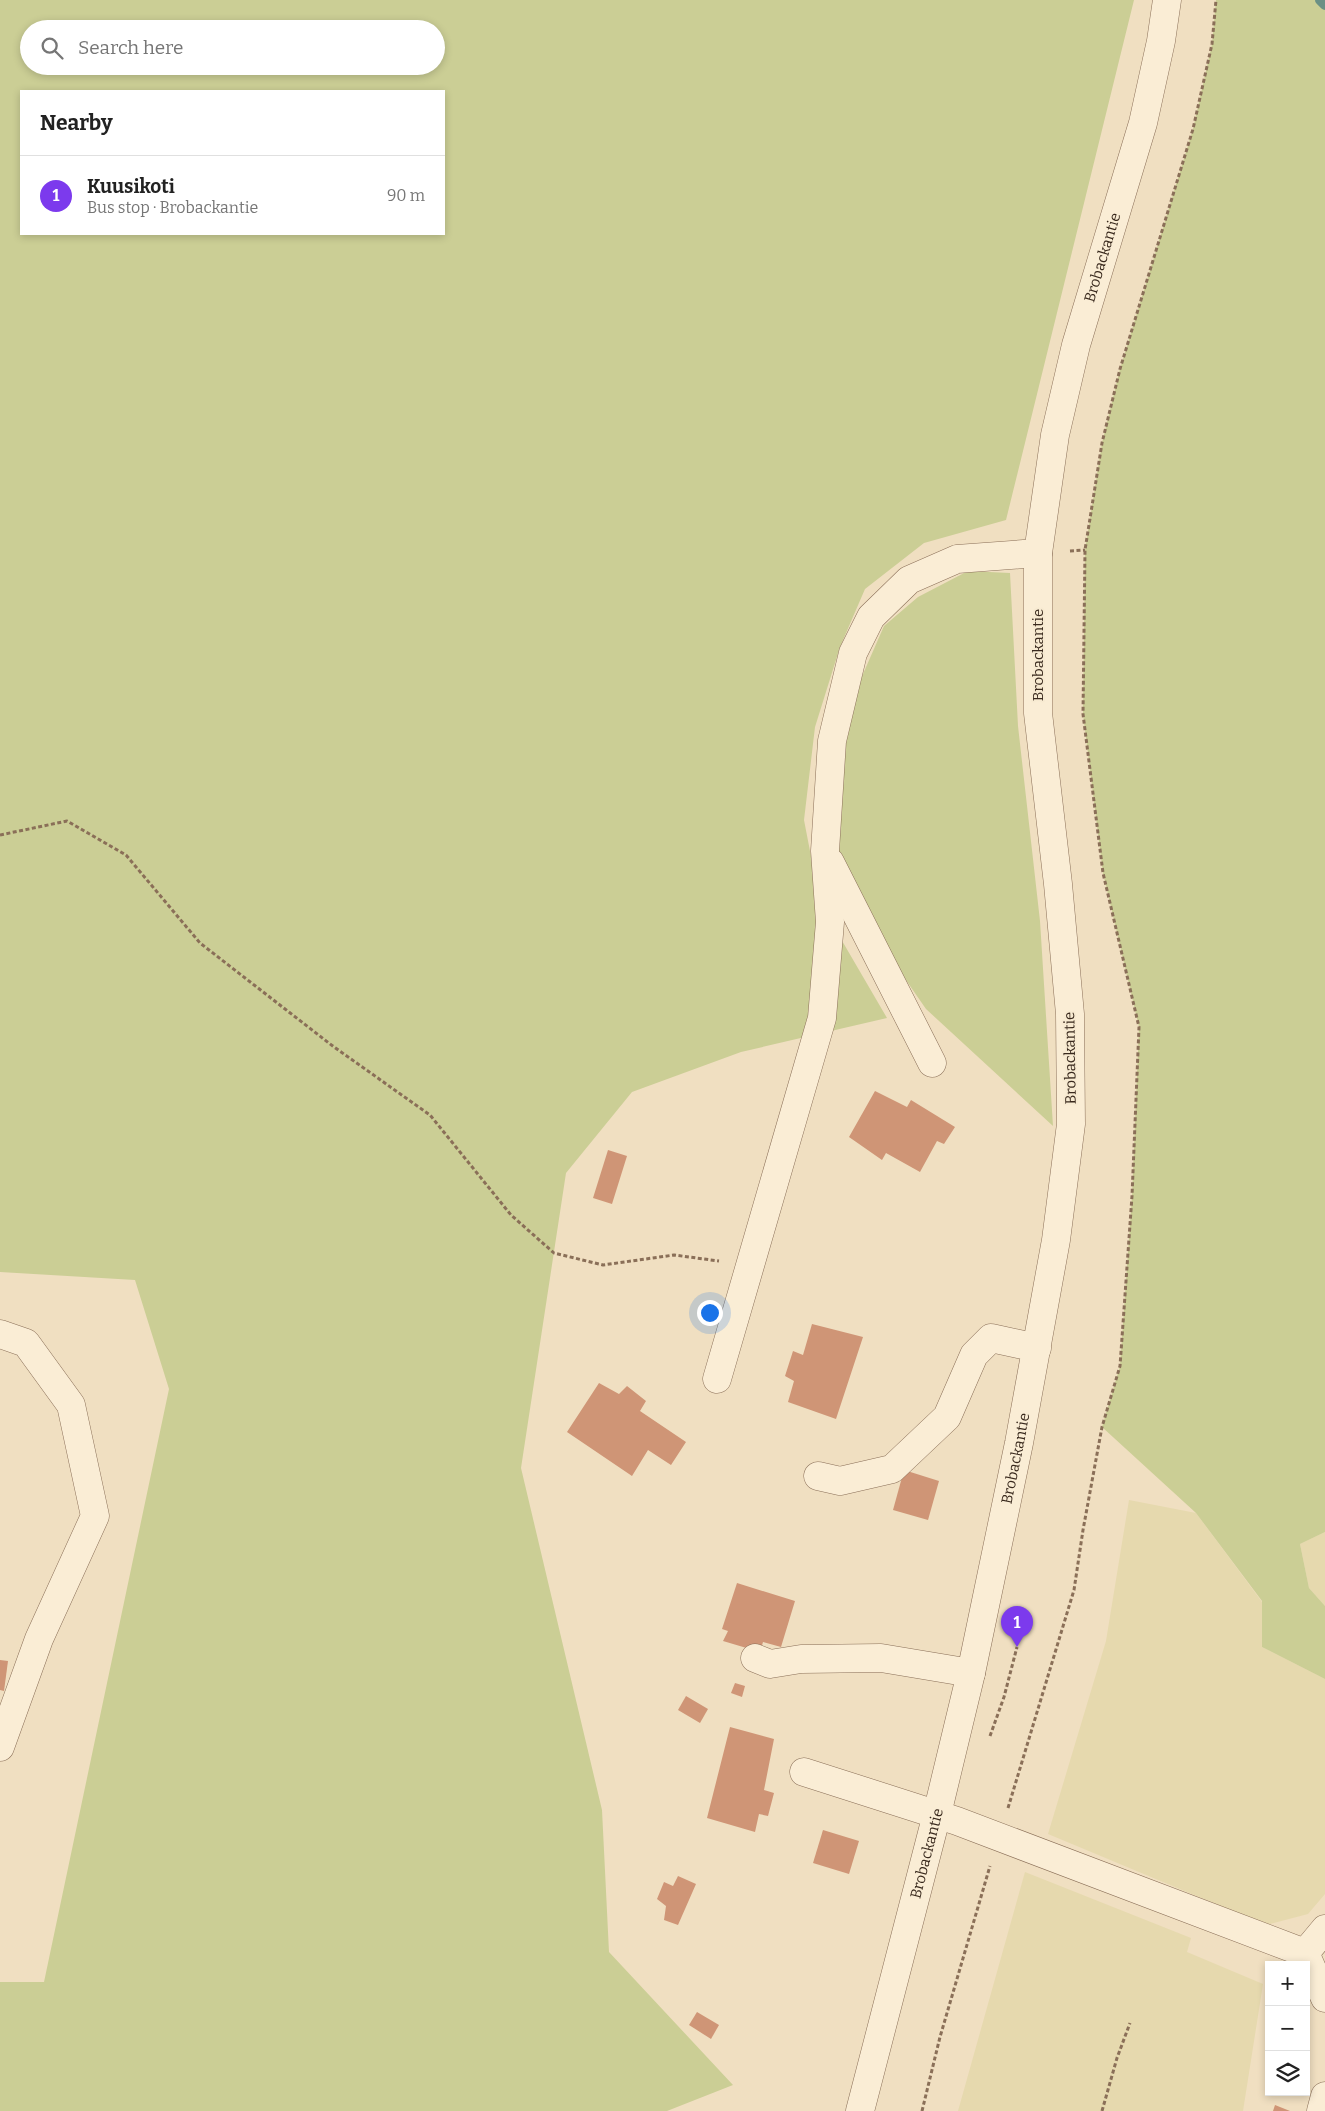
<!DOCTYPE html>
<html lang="en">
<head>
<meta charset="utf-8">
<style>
  body { margin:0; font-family:Bitter,serif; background:#f6f6f6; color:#222 }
  .controls { position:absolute; right:15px; bottom:15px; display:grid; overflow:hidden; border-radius:0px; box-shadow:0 2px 8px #0003 }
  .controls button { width:45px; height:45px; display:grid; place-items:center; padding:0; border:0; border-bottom:1px solid #e0e0e0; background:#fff; color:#222; font:25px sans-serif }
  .you { position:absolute; left:709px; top:1312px; width:18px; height:18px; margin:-12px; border:4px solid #fff; border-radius:50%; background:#1a73e8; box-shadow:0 0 0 8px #1a73e833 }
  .badge { display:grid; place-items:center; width:32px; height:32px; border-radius:50%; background:#7c3aed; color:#fff; font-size:16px; font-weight:700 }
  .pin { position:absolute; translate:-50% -41px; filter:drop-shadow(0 1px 2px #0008) }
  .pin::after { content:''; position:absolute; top:26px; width:18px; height:15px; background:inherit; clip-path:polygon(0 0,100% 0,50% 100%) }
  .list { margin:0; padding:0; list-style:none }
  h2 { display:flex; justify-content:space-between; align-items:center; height:65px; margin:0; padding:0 20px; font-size:21px }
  h2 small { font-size:16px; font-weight:400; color:#767676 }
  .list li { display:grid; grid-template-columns:32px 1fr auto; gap:15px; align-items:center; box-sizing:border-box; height:80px; padding:0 20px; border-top:1px solid #e0e0e0 }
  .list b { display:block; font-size:19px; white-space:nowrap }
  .list p { margin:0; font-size:16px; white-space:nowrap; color:#767676 }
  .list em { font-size:16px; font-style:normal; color:#767676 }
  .icon { flex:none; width:28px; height:28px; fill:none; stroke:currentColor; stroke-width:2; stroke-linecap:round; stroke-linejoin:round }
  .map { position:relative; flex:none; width:1325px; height:2111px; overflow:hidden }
  .search { position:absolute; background:#fff; box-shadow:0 2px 8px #0003; left:20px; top:20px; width:425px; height:55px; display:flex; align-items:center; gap:12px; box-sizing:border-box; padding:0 18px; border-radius:28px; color:#767676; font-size:19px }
  .panel { position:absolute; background:#fff; box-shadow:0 2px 8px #0003; left:20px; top:90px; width:425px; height:145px; border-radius:0px }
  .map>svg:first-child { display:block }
  .farmland { fill:#e6d9ae }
  .green { fill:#cbce95; fill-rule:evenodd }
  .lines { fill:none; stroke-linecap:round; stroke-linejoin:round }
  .stream { stroke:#6b9085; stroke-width:10 }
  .building { fill:#cf9576 }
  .minor-casing { stroke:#8a6f58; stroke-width:29 }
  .path { stroke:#8a6f58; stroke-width:3; stroke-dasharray:4 2.5; stroke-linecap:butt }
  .minor { stroke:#faedd5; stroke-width:28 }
  .labels { text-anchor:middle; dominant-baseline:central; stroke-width:4; stroke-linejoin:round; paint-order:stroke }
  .street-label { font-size:15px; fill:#39291d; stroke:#f7ead1 }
</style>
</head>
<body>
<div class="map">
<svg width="1325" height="2111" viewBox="0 0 1325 2111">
  <rect width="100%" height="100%" fill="#f0dfc1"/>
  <g class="farmland">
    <polygon points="1129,1500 1196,1513 1262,1602 1262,1647 1325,1679 1325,1894 1308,1914 1266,1925 1048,1834 1106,1641"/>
    <polygon points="1325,1532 1325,1606 1309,1588 1300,1544"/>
    <polygon points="1025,1872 1191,1938 1187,1952 1263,1984 1243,2111 958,2111"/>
  </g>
  <g class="green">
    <path d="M0,0h1134l-128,520 -82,23 -59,46 -25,58 -25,80 -11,93 16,83 67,115 -146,34 -109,40 -66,81 -45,295 81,342 7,142 124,133 -66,26h-667v-129h44l125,-593 -34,-109 -135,-8zM29,29h407v37h-407zM21,91h423v143h-423z"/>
    <polygon points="1216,0 1325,0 1325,1532 1300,1544 1309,1588 1325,1606 1325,1679 1262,1647 1262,1601 1196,1513 1102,1427 1120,1366 1132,1196 1139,1027 1103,873 1083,714 1085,550 1102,443 1120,369 1193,129 1212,44"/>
    <polygon points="968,571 1010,573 1018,726 1040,921 1053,1126 926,1009 890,957 836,847 843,749 856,690 884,626 918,597"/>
  </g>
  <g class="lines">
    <polyline class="stream" points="1320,0 1325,5"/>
  </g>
  <g class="building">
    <polygon points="875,1091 907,1107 911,1100 955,1127 944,1144 937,1141 920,1172 886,1153 882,1160 849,1137"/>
    <polygon points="608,1150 627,1156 612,1204 593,1198"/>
    <polygon points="812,1324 863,1337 836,1419 788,1402 794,1381 785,1376 793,1351 803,1355"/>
    <polygon points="599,1383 619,1394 627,1386 646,1401 640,1411 686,1442 671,1465 648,1450 632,1476 567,1432"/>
    <polygon points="904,1470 939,1481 928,1520 893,1510"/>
    <polygon points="737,1583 795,1601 781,1647 763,1642 760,1652 723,1641 728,1631 722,1629"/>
    <polygon points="0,1660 8,1661 4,1691 0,1690"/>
    <polygon points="735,1683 745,1686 742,1697 731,1693"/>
    <polygon points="686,1696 708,1709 700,1723 678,1710"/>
    <polygon points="730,1727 774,1739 764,1790 774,1793 768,1816 759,1814 755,1832 707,1818"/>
    <polygon points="823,1830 859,1841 849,1874 813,1863"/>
    <polygon points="678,1876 696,1884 678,1925 664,1920 666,1906 657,1899 664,1882 673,1886"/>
    <polygon points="697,2012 719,2025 711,2039 689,2025"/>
    <polygon points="1275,2105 1290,2111 1273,2111"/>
  </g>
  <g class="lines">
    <g class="minor-casing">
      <g id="minor">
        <polyline points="830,862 932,1063"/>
        <polyline points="0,1334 26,1343 71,1405 95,1516 39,1639 0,1747"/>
        <polyline points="717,1379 822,1018 830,922 825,851 832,741 853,653 871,617 909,580 957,559 1038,553"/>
        <polyline points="818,1476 840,1481 892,1469 947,1417 974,1355 991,1338 1037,1348"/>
        <polyline points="755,1658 770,1664 801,1659 881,1658 971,1673"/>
        <polyline points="804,1772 957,1821 1305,1953 1325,1998"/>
        <polyline points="1305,1953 1325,1929"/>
        <path id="s1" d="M860,2111l77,-297 34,-141 48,-230 37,-203 15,-116 -1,-110 -12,-130 -20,-171v-160l17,-118 21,-90 67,-222 18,-82 6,-41"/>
        <polyline points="1321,2111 1325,2096"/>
      </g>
    </g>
    <g class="path">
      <polyline points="1070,551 1085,550"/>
      <polyline points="0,835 67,821 126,855 200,943 334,1047 430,1115 511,1215 554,1253 603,1265 674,1255 719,1261"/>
      <polyline points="990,1736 1004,1697 1017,1647"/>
      <polyline points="1008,1808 1074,1590 1083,1530 1102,1427 1120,1366 1132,1196 1139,1027 1103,873 1083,714 1085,550 1102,443 1120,369 1193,129 1212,44 1216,0"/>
      <polyline points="922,2111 940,2037 990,1866"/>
      <polyline points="1102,2111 1117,2058 1130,2023"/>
    </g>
    <use href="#minor" class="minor"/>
  </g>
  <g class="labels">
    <g class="street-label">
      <text stroke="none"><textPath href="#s1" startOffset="1886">Brobackantie</textPath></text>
      <text transform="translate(1038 655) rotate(-90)">Brobackantie</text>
      <text transform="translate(1070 1058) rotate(-91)">Brobackantie</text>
      <text stroke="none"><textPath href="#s1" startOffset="671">Brobackantie</textPath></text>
      <text stroke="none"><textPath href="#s1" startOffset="266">Brobackantie</textPath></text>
    </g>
  </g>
</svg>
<div class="controls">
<button>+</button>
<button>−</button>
<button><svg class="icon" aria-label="layers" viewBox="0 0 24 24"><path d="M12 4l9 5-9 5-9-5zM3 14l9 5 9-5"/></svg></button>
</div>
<div class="you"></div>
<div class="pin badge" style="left:1017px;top:1647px">1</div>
<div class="search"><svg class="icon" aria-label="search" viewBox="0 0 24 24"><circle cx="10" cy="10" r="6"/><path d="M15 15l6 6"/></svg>Search here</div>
<section class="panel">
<h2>Nearby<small></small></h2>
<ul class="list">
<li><span class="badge">1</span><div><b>Kuusikoti</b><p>Bus stop · Brobackantie</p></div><em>90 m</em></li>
</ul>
</section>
</div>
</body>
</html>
